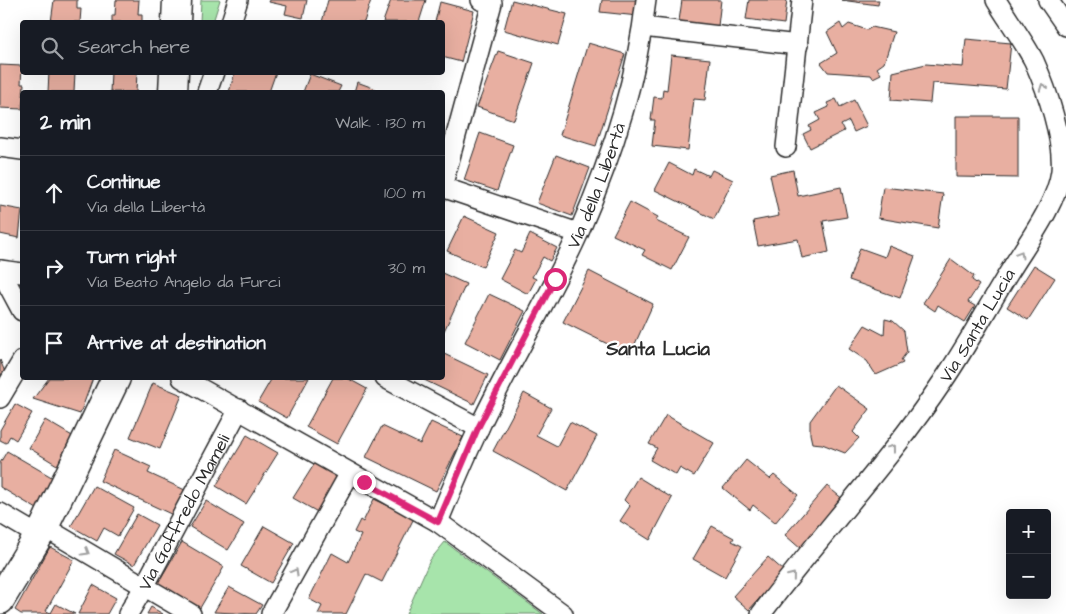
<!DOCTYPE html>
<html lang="en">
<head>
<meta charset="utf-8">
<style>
  body { margin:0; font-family:"Architects Daughter",sans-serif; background:#20242c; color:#f1f3f6 }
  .controls { position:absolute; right:15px; bottom:15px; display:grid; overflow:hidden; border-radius:5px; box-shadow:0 5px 20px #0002 }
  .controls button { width:45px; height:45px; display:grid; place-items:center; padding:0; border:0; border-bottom:1px solid #363941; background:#171b24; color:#f1f3f6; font:25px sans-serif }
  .stop { position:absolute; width:15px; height:15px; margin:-11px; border:4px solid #db2777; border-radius:50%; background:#fff }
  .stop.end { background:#db2777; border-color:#fff; box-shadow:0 1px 5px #0008 }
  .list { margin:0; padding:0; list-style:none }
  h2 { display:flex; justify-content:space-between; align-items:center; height:65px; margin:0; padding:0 20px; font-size:21px }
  h2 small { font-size:16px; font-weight:400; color:#9ea1a6 }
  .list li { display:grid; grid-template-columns:32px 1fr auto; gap:15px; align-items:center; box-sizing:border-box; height:75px; padding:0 20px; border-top:1px solid #363941 }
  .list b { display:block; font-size:19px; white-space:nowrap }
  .list p { margin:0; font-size:16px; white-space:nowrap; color:#9ea1a6 }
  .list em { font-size:16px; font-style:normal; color:#9ea1a6 }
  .icon { flex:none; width:28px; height:28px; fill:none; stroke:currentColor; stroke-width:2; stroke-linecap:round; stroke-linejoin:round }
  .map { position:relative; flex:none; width:1066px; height:614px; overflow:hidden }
  .search { position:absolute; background:#171b24; box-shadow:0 5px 20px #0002; left:20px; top:20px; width:425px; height:55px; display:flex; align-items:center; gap:12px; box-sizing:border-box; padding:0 18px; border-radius:5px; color:#9ea1a6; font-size:19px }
  .panel { position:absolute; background:#171b24; box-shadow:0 5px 20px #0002; left:20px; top:90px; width:425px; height:290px; border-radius:5px }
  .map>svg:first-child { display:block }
  .green { fill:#a7e4ab; stroke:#69886b }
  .building { fill:#e8afa1; stroke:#2b2b2b }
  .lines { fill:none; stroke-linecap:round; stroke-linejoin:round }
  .street-casing { stroke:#2b2b2b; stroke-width:22 }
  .secondary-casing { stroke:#2b2b2b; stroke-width:31 }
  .street { stroke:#fff; stroke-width:19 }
  .secondary { stroke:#fff; stroke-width:28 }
  .oneway { stroke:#a0a0a0 }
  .route { stroke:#db2777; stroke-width:6 }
  .labels { text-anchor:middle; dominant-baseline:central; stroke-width:4.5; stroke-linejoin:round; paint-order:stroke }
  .street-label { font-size:18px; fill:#2b2b2b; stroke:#fff }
  .neighbourhood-label { font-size:19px; font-weight:bold; fill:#2b2b2b; stroke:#fff }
</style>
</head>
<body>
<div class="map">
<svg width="1066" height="614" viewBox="0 0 1066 614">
  <rect width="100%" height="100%" fill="#fff"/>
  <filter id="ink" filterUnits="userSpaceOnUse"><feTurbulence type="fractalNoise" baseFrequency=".02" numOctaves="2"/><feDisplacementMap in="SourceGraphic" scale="10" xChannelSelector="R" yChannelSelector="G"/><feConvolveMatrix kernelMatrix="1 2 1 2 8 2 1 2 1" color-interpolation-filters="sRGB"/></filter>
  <g filter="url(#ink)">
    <g class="green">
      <polygon points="201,0 220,0 213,22 200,22"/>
      <polygon points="445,542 543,614 406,614 430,560"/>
    </g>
    <g class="building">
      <polygon points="54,0 77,0 77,9 81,9 80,22 51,22"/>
      <polygon points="116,0 139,0 138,14 142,14 142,22 112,22 112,15 115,15"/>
      <polygon points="270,0 307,0 303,18 285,14 287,6 269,2"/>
      <polygon points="328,0 371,0 364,22 322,22"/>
      <polygon points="391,0 426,0 419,22 383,22"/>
      <polygon points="512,0 567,14 558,45 504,30"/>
      <polygon points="602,0 639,0 638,16 600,12"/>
      <polygon points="682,0 721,0 718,26 679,21"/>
      <polygon points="749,0 787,0 784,24 746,19"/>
      <polygon points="841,0 879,0 878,5"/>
      <polygon points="440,2 474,11 461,62 442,57 442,22 435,22"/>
      <polygon points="840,23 843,29 849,24 867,30 872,27 894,32 884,63 877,68 881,74 873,78 871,75 828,72 821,63 837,53 827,32"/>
      <polygon points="966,39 1011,43 1006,89 932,83 930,103 891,100 893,72 926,64 963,67"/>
      <polygon points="588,43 625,54 596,146 560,135"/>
      <polygon points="498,51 534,63 514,120 477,107"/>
      <polygon points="671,55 710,59 705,100 694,99 688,150 652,146 655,120 651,120 654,97 662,98 663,89 667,90"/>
      <polygon points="0,65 22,66 21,84 24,84 22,109 0,108"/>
      <polygon points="49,72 75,72 74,92 48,92"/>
      <polygon points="111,72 137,72 136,92 110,92"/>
      <polygon points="235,72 276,72 269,92 229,92"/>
      <polygon points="310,74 341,86 338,92 303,92"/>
      <polygon points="357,82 376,89 375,92 354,92"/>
      <polygon points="836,99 840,107 854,100 867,126 854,132 849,121 841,125 844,131 810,148 803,134 811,130 809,126 820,120 816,113 829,107 827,103"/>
      <polygon points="956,116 1018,116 1018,178 956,177"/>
      <polygon points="480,133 513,145 497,191 464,180"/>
      <polygon points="556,155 590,168 572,216 537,203"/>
      <polygon points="669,163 692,175 694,169 709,176 712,170 733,180 714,219 655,190"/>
      <polygon points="793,170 798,196 841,187 847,217 823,221 829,252 802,258 798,239 758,246 753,221 779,216 770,175"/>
      <polygon points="883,187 943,194 938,228 878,218"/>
      <polygon points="630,202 658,217 656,221 689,237 672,270 642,255 645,250 613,235"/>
      <polygon points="0,206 22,210 19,238 0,234"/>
      <polygon points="464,216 499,232 483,267 447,251"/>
      <polygon points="530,234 557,248 550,261 543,257 532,277 536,279 528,294 500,279 515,250 521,253"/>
      <polygon points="889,246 915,256 900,298 849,280 860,248 885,257"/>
      <polygon points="951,259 974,276 972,280 979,285 968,302 975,306 965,322 938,305 935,311 923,303"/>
      <polygon points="1034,265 1055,278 1028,320 1007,307"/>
      <polygon points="589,271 653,304 630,355 563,322"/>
      <polygon points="442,273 466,284 444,331 442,330"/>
      <polygon points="489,294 525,311 500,360 465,342"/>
      <polygon points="885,319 893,321 904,331 907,352 901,360 903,363 876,375 867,361 849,349 865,325 884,335"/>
      <polygon points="442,353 488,375 474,404 420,378 442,378"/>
      <polygon points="0,360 5,372 0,375"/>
      <polygon points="49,378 93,378 80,414 33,399"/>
      <polygon points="272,378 309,378 287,418 258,402"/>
      <polygon points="333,378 347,378 367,389 337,444 306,427"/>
      <polygon points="153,383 182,395 160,449 130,437"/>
      <polygon points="836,385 870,409 853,432 859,438 845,453 822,444 812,443 810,434 810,421"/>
      <polygon points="524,393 551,408 536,435 557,446 570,422 597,436 567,491 493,451"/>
      <polygon points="15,404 32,413 16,440 10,436 6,443 0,440 0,430"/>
      <polygon points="666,415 714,443 694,476 680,468 676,475 650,460 657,448 649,444"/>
      <polygon points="45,420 79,440 62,468 29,448"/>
      <polygon points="431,422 463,437 436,491 366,457 382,426 420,444"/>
      <polygon points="247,435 278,453 246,504 216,486"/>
      <polygon points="114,450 151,467 148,473 185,490 173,515 100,481"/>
      <polygon points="7,451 55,479 37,509 0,487 0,463"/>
      <polygon points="746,460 770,479 774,475 798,495 775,523 753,505 750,510 723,488"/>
      <polygon points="315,463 342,479 321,514 293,498"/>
      <polygon points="638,477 672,498 650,540 620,521 630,506 624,500"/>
      <polygon points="94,486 134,508 118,536 104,528 97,541 71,526"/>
      <polygon points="827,486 844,500 802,550 785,535"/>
      <polygon points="374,499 414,518 382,582 366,574 346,614 318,614 322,606 309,599 332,553 348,562 361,535 354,532 360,520 363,522"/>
      <polygon points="206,501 244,524 228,550 190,527"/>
      <polygon points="137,514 157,525 134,565 114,554"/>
      <polygon points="264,526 294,543 271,583 241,566"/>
      <polygon points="712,526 734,538 732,541 742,546 725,577 693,559"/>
      <polygon points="182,542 224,567 200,608 158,583"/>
      <polygon points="50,547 74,560 46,611 51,613 56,604 75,614 21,614 15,610"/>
      <polygon points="768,557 784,571 749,610 733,596"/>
      <polygon points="93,585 116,598 107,614 78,614"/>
      <polygon points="229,587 262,605 256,614 214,612"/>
      <polygon points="151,607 163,614 147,614"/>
    </g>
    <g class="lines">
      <g class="street-casing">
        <g id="street">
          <polyline points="1048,0 1066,26"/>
          <polyline points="231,22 238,0"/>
          <polyline points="643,27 798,45"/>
          <polyline points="207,92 214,72"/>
          <polyline points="0,147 22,150"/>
          <polyline points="786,147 802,0"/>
          <polyline points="442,187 492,3 481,0"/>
          <polyline points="442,187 578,233"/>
          <polyline points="0,270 22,311"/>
          <polyline points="0,270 22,273"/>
          <polyline points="182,378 438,522 563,614"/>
          <polyline points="385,378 479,428"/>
          <polyline points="0,398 22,361"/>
          <polyline points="0,513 39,536"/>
          <path id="s1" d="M438,522c13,-31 26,-63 41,-94 31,-66 70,-129 100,-196 32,-73 58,-153 67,-232"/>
          <polyline points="44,527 191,614"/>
          <path id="s2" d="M128,614l16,-27 95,-178"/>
          <polyline points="271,614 350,473"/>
          <path id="s3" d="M761,614c59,-79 127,-151 182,-233 24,-35 44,-73 67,-110 17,-28 47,-67 51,-100 3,-32 -14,-81 -27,-110 -11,-21 -26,-41 -38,-61"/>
        </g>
      </g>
      <g class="secondary-casing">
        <g id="secondary">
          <polyline points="176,22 177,0"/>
          <polyline points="173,92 174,72"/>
          <polyline points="0,600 44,527 116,378"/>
        </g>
      </g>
      <use href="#street" class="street"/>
      <use href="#secondary" class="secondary"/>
    </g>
    <defs><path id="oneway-chevron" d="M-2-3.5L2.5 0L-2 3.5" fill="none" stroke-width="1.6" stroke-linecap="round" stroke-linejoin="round" transform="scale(1.25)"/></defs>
    <g class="oneway">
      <use href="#oneway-chevron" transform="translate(1043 87) rotate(-110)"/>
      <use href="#oneway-chevron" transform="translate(1020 254) rotate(-59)"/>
      <use href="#oneway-chevron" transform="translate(892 448) rotate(-53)"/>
      <use href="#oneway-chevron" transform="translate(86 552) rotate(31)"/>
      <use href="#oneway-chevron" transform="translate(295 572) rotate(-61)"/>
      <use href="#oneway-chevron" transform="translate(792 576) rotate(-51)"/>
    </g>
  </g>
  <g class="lines" filter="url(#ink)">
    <polyline class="route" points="364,482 438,522 478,428 555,279"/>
  </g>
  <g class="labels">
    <g class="street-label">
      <text stroke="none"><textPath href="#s1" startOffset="372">Via della Libertà</textPath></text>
      <text stroke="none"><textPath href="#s3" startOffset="361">Via Santa Lucia</textPath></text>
      <text stroke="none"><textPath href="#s2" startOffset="116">Via Goffredo Mameli</textPath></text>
    </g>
    <g class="neighbourhood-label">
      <text x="658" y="349">Santa Lucia</text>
    </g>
  </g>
</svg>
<div class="controls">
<button>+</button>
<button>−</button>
</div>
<div class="stop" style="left:555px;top:279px"></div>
<div class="stop end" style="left:364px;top:482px"></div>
<div class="search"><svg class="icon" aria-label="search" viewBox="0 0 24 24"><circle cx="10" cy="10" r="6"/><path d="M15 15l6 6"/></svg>Search here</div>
<section class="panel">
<h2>2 min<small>Walk · 130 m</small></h2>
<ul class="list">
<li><svg class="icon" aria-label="ahead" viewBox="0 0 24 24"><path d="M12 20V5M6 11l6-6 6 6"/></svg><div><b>Continue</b><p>Via della Libertà</p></div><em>100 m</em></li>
<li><svg class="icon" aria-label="right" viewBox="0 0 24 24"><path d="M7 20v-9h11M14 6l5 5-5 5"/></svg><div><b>Turn right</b><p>Via Beato Angelo da Furci</p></div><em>30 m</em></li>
<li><svg class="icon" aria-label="arrive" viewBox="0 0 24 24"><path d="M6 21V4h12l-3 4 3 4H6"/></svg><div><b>Arrive at destination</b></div></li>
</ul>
</section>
</div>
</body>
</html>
